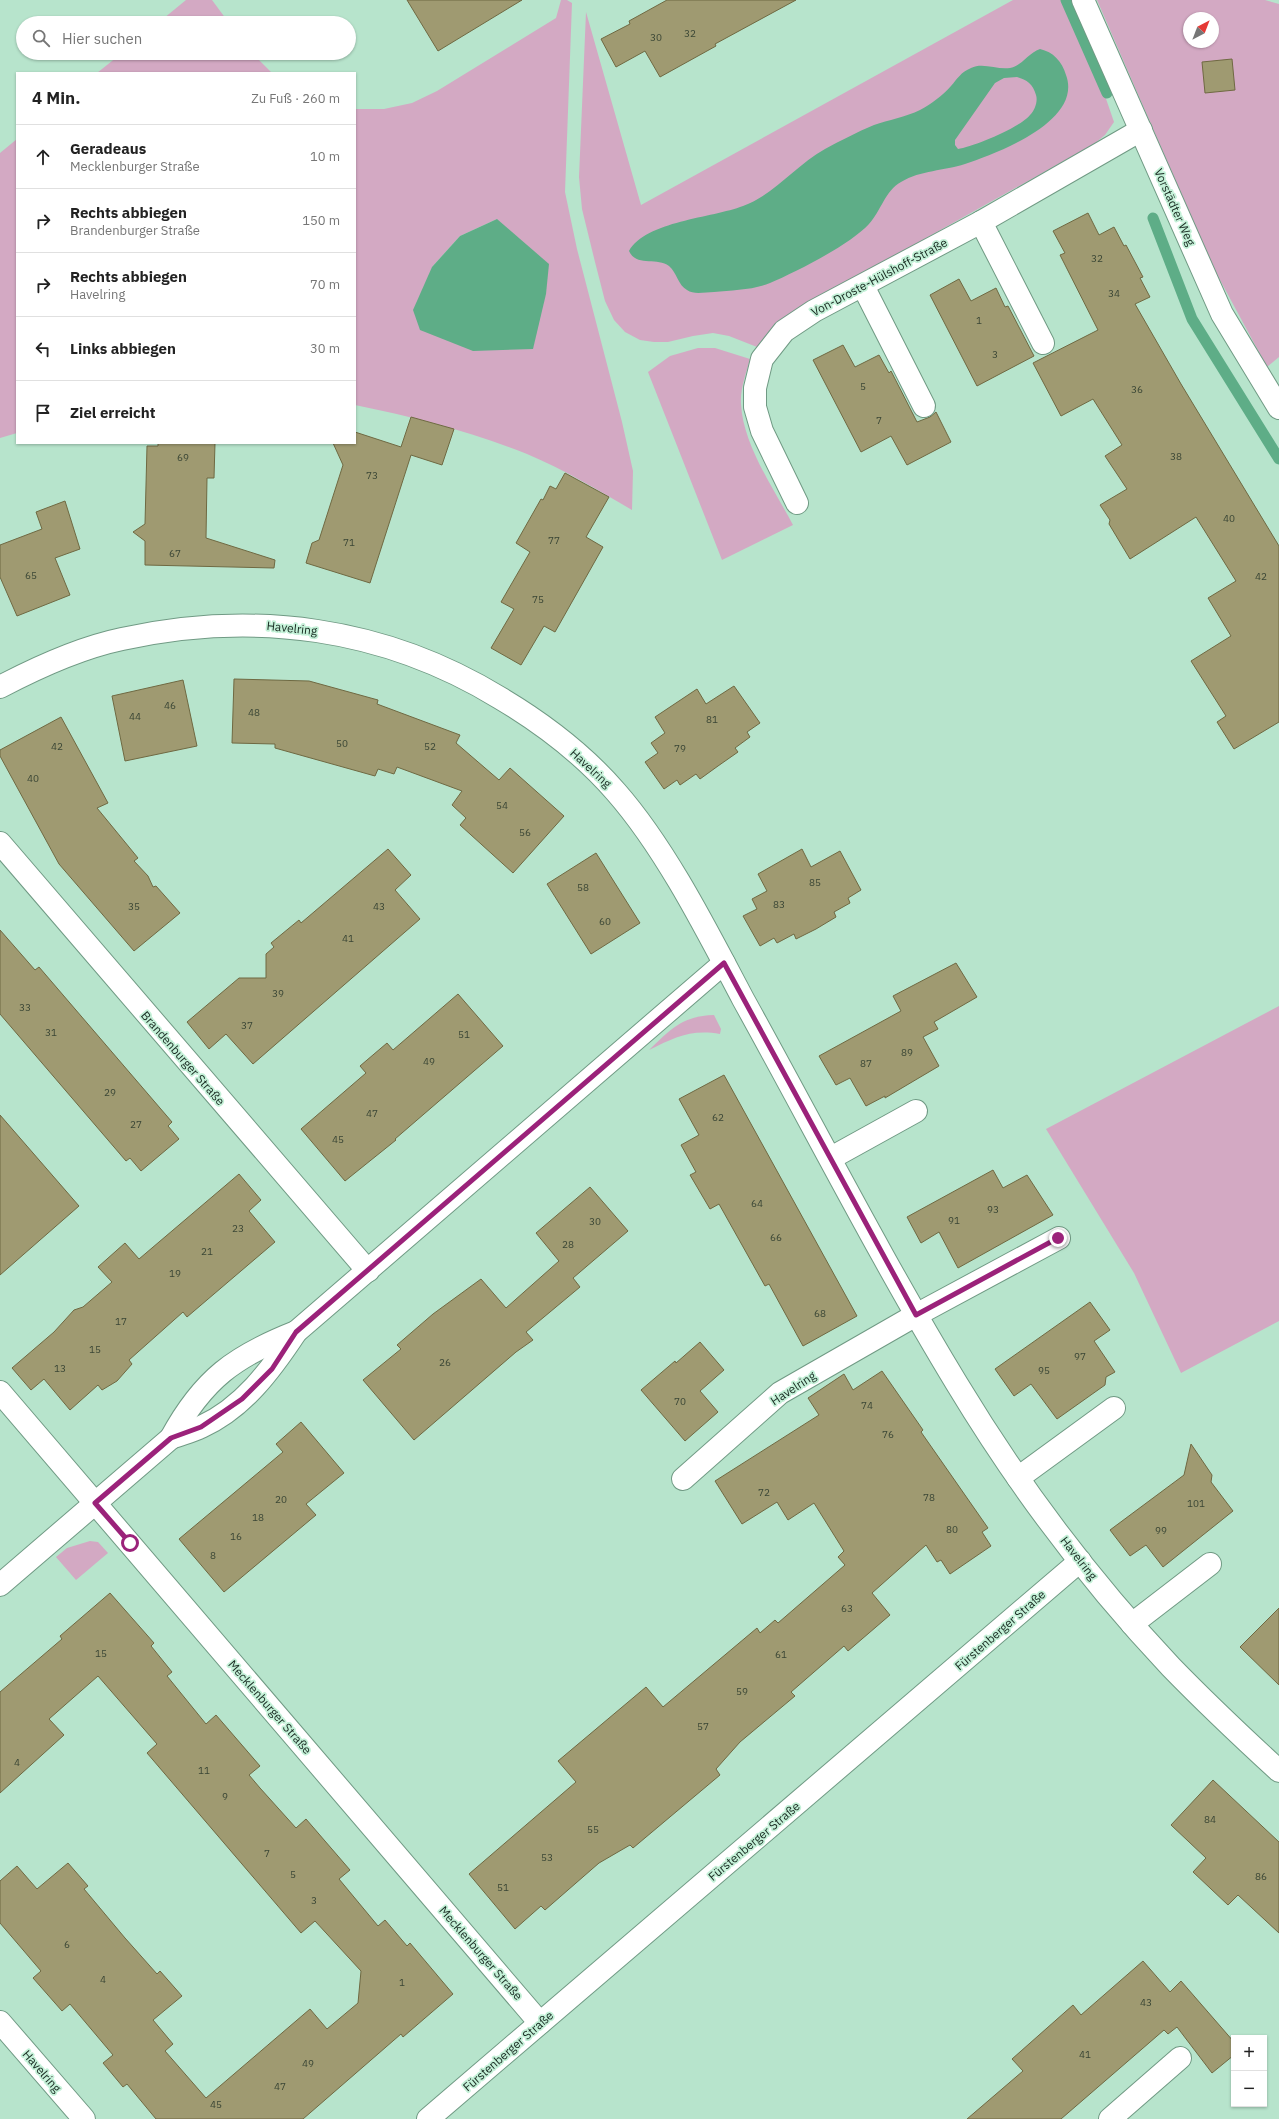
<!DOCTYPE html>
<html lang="de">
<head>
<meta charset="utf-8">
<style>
  body { margin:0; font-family:"IBM Plex Sans",sans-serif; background:#f2f2f2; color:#222 }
  .controls { position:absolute; right:12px; bottom:12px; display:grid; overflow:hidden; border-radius:0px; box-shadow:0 1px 3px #0004 }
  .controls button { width:36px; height:36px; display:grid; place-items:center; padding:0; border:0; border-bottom:1px solid #e0e0e0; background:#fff; color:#222; font:20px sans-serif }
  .compass { position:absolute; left:1183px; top:12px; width:36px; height:36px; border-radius:50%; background:#fff; box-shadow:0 1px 3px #0004; rotate:42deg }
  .stop { position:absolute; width:12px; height:12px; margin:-9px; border:3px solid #9b227a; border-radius:50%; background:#fff }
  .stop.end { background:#9b227a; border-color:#fff; box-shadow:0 1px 4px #0008 }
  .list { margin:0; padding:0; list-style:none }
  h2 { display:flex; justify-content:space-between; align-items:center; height:52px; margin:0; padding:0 16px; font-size:17px }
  h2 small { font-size:13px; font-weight:400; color:#767676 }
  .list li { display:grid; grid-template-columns:26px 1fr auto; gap:12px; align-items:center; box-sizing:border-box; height:64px; padding:0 16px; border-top:1px solid #e0e0e0 }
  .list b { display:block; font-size:15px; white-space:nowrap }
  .list p { margin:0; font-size:13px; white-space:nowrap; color:#767676 }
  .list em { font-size:13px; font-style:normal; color:#767676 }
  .icon { flex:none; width:22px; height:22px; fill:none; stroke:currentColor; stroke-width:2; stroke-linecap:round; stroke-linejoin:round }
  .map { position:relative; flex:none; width:1279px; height:2119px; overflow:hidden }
  .search { position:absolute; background:#fff; box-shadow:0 1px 3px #0004; left:16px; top:16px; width:340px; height:44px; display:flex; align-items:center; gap:10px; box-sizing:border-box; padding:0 14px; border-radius:22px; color:#767676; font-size:15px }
  .panel { position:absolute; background:#fff; box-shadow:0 1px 3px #0004; left:16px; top:72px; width:340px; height:372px; border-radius:0px }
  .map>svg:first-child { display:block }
  .green { fill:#d3a9c3; fill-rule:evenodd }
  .water { fill:#5ead87; fill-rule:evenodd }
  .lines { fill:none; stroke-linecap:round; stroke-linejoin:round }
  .stream { stroke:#5ead87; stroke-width:11 }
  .building { fill:#9f9a71; stroke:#6f6942 }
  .minor-casing { stroke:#709a84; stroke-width:24 }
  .minor { stroke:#fff; stroke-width:22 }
  .route { stroke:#9b227a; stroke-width:5 }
  .labels { text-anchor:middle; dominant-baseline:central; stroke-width:3.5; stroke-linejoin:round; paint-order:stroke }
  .number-label { font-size:10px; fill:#3a4635 }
  .street-label { font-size:12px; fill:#182a21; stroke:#c4f1d8 }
</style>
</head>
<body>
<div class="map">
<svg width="1279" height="2119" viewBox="0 0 1279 2119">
  <rect width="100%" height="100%" fill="#b7e4cc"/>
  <g class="green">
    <polygon points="186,0 212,0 229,23 158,23"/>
    <path d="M561,0h6l5,3 -7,189 12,57 45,173 11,49 -1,39c-34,-20 -69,-41 -105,-56 -55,-22 -113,-37 -172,-49v-296h29l28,-6 25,-12 119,-73zM497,219l-65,48 28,-31z"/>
    <polygon points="1013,0 1062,0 1104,93 1114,122 1105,135 1094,144 794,312 780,321 757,347 729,336 713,333 693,336 668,342 654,342 640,340 625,332 614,320 605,301 595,262 582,209 579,177 586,12 641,205"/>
    <path d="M1097,0h168l14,4v353l-12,10 -54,-100zM1189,18h24v24h-24z"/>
    <polygon points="122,53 252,53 272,73 97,73"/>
    <polygon points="17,139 17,433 0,438 0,153"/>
    <path d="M698,348h17l35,11c-4,15 -10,30 -9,45 2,41 33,85 52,121l-71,35 -74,-188 22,-16z"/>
    <polygon points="1279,1006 1279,1321 1181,1373 1134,1273 1046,1129"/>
    <path d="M714,1015l7,14 -1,5c-30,-5 -46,4 -71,16 22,-21 33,-34 65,-35z"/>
    <polygon points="90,1541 98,1542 108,1553 76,1580 56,1557 67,1548"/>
  </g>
  <g class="water">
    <path d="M1040,49c13,3 22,12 26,26 17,46 -68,78 -101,89 -21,7 -44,6 -64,18 -16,9 -20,29 -32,42 -18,20 -73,48 -99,59 -17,7 -38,7 -56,9 -9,0 -20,3 -27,-2 -9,-5 -10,-17 -18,-24 -12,-9 -33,1 -40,-15 17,-30 83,-33 114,-45 32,-12 52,-40 82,-57 15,-8 32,-17 49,-24 14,-5 32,-8 46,-15 11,-6 22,-14 31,-24 6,-7 10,-14 20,-18 12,-6 26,2 39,0 12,-2 18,-15 30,-19zM1017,77c10,3 16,7 19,18 2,6 -1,15 -6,20 -9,12 -57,32 -72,34l-3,-4v-5l40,-57 9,-5z"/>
    <polygon points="497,219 549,264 546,294 533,349 473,351 420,330 413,310 432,267 460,236"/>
  </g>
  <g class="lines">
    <g class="stream">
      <polyline points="1066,0 1107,93"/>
      <polyline points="1153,218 1192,319 1279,459"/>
    </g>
  </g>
  <g class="building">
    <polygon points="407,0 522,0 438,51"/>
    <polygon points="667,0 796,0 715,44 716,46 660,77 645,51 616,67 601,39 630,24 629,21"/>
    <polygon points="1232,59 1235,90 1205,93 1202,62"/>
    <polygon points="1088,213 1099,235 1114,227 1124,246 1126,245 1143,277 1140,278 1150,297 1135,304 1181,384 1279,546 1279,722 1234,749 1217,722 1226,716 1191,661 1231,636 1208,598 1236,581 1196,517 1130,559 1109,524 1110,520 1100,505 1127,489 1105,456 1122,445 1093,399 1061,416 1033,363 1098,330 1060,255 1065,253 1053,231"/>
    <polygon points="959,279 971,301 996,288 1005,307 1008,306 1034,356 977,386 930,295"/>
    <polygon points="843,345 855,367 879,355 889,373 891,371 917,422 930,417 936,412 951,442 907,465 891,436 861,452 813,360"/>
    <polygon points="411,417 454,429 442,465 411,455 370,583 306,563 312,543 319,540 343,465 333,443 355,443 355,432 401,447"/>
    <polygon points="158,443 215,443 214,478 207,478 206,538 275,560 274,568 145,565 145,541 133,532 145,524 147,446 158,446"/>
    <polygon points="565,473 609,497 586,537 603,547 555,632 544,626 521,665 491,648 514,609 501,602 530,552 516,543 541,499 543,500 550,486 556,489"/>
    <polygon points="65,501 80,549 55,558 70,595 17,616 0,577 0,545 42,529 36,512"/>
    <polygon points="234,679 309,681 378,700 377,704 460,735 456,743 499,780 510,768 564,816 513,873 460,825 466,818 452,805 462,791 397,767 394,774 378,769 375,776 275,748 275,744 232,743"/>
    <polygon points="183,680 197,746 125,761 112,696"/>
    <polygon points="734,686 760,723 747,732 750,737 735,748 738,752 718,766 700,779 696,774 680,785 677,780 664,789 645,762 658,753 651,743 665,733 655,717 697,689 706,704"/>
    <polygon points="61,717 108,803 97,808 138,858 134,861 148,876 153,887 156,886 180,913 134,951 59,864 0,756 0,750"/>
    <polygon points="388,849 411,875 395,890 420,919 253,1064 226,1034 209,1049 187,1022 239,978 266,978 266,954 274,947 271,943 299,920 301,923"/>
    <polygon points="802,849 811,867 840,851 861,890 848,898 850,903 834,912 836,917 816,929 796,939 794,934 777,943 774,938 760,946 743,916 757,909 752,899 767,891 758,874"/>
    <polygon points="596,853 640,923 591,954 547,884"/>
    <polygon points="0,930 35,970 39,967 172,1122 168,1126 179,1139 141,1171 130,1158 126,1161 0,1014"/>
    <polygon points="956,963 977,997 934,1022 938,1029 923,1037 939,1066 885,1098 885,1096 866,1106 850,1078 836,1085 819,1056 901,1011 893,996"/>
    <polygon points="458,994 503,1046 395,1139 396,1140 345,1181 301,1129 366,1073 360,1066 387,1043 393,1050"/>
    <polygon points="724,1075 857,1316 803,1346 769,1284 765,1286 719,1204 710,1209 690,1175 696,1172 681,1145 699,1135 679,1099"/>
    <polygon points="0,1115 79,1206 0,1275"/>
    <polygon points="993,1170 1003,1188 1027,1175 1053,1215 958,1268 939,1232 921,1243 907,1217"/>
    <polygon points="239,1174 261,1200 249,1211 275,1242 187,1317 183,1312 129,1360 132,1364 117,1381 102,1390 98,1385 70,1410 44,1379 31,1390 12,1368 54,1332 74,1310 83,1307 112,1282 98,1267 125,1243 139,1259"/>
    <polygon points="590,1187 628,1231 573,1278 580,1287 526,1332 533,1340 516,1352 414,1440 363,1380 401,1349 397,1345 433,1314 481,1279 506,1308 559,1261 536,1233"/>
    <polygon points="1090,1302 1110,1330 1094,1341 1115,1372 1106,1377 1105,1385 1057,1419 1031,1384 1014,1396 995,1369"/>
    <polygon points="700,1342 724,1370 700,1391 718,1412 685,1441 641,1390 675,1361 676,1363"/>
    <polygon points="882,1371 923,1430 921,1432 988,1528 982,1532 991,1546 950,1574 941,1560 937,1562 926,1545 872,1593 890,1615 848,1651 844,1646 791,1692 795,1696 740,1742 716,1769 720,1775 633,1848 630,1845 599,1863 545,1910 541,1906 515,1929 469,1874 576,1782 558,1761 646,1687 663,1707 757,1628 760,1633 775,1620 778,1623 845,1565 838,1557 844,1551 814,1503 788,1520 777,1502 742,1524 715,1481 819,1415 808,1398 844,1374 853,1390"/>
    <polygon points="301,1422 344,1473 306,1504 316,1515 224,1592 179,1539 283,1452 276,1444"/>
    <polygon points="1191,1444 1212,1475 1211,1482 1233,1511 1163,1567 1146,1545 1130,1556 1110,1530 1184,1475"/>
    <polygon points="110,1593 154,1643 151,1646 172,1672 167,1676 206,1724 216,1715 260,1766 249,1775 260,1788 296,1828 306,1819 350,1870 339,1879 378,1926 385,1920 407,1946 410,1943 453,1994 403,2037 401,2034 303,2119 156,2119 127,2084 123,2087 103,2063 113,2055 70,2004 62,2011 33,1978 41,1971 0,1923 0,1881 17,1866 37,1889 68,1863 88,1886 84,1889 125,1938 157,1974 160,1971 182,1996 153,2020 173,2044 165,2051 206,2098 310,2009 327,2029 358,2003 361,1971 315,1921 301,1933 147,1753 157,1744 98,1676 49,1719 64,1735 0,1793 0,1692 62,1639 60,1636"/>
    <polygon points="1279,1608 1279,1685 1240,1647"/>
    <polygon points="1213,1780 1279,1842 1279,1933 1238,1895 1228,1905 1193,1872 1206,1858 1171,1825"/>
    <polygon points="1143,1961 1170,1992 1181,1981 1234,2042 1234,2055 1212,2073 1177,2027 1168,2034 1164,2030 1061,2119 967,2119 1023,2071 1012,2059 1073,2005 1081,2015"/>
  </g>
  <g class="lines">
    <g class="minor-casing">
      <g id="minor">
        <polyline points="1083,0 1222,314 1279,408"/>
        <polyline points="981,222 1043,343"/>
        <polyline points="863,286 924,406"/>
        <polyline points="797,503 762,431 755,407 755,388 762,359 784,331 814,311 981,222 1141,130"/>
        <path d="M0,687c38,-20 79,-39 122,-48 132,-29 262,-12 378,59 42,25 84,57 116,94 50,57 91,139 127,207 71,128 138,260 214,385 61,101 133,197 214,283 35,36 71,70 108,104"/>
        <polyline points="0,843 368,1271"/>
        <polyline points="831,1158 916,1111"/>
        <polyline points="0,1392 540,2023"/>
        <path d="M171,1438c32,-59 64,-82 125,-106"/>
        <polyline points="1018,1478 1114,1408"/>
        <polyline points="683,1479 780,1393 916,1315 1059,1238"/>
        <path d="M0,1585l171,-147c10,-4 20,-6 30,-11 42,-19 70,-57 95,-95l428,-369"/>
        <polyline points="1132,1624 1210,1564"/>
        <polyline points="0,2022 84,2119"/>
        <polyline points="428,2119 1080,1561"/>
        <polyline points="1110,2119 1180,2058"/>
      </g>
    </g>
    <use href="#minor" class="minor"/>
  </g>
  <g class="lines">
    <polyline class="route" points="130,1543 95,1503 171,1438 201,1427 242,1399 272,1369 296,1332 724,963 916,1315 1058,1238"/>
  </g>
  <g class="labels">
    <g class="number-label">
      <text x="690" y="33">32</text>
      <text x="656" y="37">30</text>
      <text x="1097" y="258">32</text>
      <text x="1114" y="293">34</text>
      <text x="979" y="320">1</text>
      <text x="995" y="354">3</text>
      <text x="863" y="386">5</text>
      <text x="1137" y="389">36</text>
      <text x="879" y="420">7</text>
      <text x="1176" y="456">38</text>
      <text x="183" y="457">69</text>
      <text x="372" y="475">73</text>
      <text x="1229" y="518">40</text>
      <text x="554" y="540">77</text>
      <text x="349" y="542">71</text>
      <text x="175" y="553">67</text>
      <text x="31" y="575">65</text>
      <text x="1261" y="576">42</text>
      <text x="538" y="599">75</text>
      <text x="170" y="705">46</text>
      <text x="254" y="712">48</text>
      <text x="135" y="716">44</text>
      <text x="712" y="719">81</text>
      <text x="342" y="743">50</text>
      <text x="57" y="746">42</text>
      <text x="430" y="746">52</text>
      <text x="680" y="748">79</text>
      <text x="33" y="778">40</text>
      <text x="502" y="805">54</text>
      <text x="525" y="832">56</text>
      <text x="815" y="882">85</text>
      <text x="583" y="887">58</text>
      <text x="779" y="904">83</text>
      <text x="134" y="906">35</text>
      <text x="379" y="906">43</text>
      <text x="605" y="921">60</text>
      <text x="348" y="938">41</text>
      <text x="278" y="993">39</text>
      <text x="25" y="1007">33</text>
      <text x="247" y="1025">37</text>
      <text x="51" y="1032">31</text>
      <text x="464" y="1034">51</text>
      <text x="907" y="1052">89</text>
      <text x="429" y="1061">49</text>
      <text x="866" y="1063">87</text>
      <text x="110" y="1092">29</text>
      <text x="372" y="1113">47</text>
      <text x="718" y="1117">62</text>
      <text x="136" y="1124">27</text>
      <text x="338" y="1139">45</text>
      <text x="757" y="1203">64</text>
      <text x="993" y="1209">93</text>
      <text x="954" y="1220">91</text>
      <text x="595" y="1221">30</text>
      <text x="238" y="1228">23</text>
      <text x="776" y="1237">66</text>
      <text x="568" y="1244">28</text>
      <text x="207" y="1251">21</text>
      <text x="175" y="1273">19</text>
      <text x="820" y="1313">68</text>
      <text x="121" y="1321">17</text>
      <text x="95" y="1349">15</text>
      <text x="1080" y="1356">97</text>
      <text x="445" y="1362">26</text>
      <text x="60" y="1368">13</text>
      <text x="1044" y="1370">95</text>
      <text x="680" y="1401">70</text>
      <text x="867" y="1405">74</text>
      <text x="888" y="1434">76</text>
      <text x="764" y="1492">72</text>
      <text x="929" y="1497">78</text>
      <text x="281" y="1499">20</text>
      <text x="1196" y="1503">101</text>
      <text x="258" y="1517">18</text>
      <text x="952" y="1529">80</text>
      <text x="1161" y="1530">99</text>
      <text x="236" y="1536">16</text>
      <text x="213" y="1555">8</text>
      <text x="847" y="1608">63</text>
      <text x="101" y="1653">15</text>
      <text x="781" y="1654">61</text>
      <text x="742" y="1691">59</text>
      <text x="703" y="1726">57</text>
      <text x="17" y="1762">4</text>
      <text x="204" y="1770">11</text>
      <text x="225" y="1796">9</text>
      <text x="1210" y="1819">84</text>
      <text x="593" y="1829">55</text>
      <text x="267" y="1853">7</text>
      <text x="547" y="1857">53</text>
      <text x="293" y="1874">5</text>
      <text x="1261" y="1876">86</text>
      <text x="503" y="1887">51</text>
      <text x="314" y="1900">3</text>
      <text x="67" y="1944">6</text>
      <text x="103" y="1979">4</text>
      <text x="402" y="1982">1</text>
      <text x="1146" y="2002">43</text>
      <text x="1085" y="2054">41</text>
      <text x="308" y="2063">49</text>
      <text x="280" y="2086">47</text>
      <text x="216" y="2104">45</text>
    </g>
    <g class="street-label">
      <text transform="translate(1175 207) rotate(66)">Vorstädter Weg</text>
      <text transform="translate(879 277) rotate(-28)">Von-Droste-Hülshoff-Straße</text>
      <text transform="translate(292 628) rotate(6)">Havelring</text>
      <text transform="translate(591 768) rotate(43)">Havelring</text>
      <text transform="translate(183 1058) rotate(49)">Brandenburger Straße</text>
      <text transform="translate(793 1388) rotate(-33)">Havelring</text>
      <text transform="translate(1079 1558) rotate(52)">Havelring</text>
      <text transform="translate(1000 1630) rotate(-41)">Fürstenberger Straße</text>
      <text transform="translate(270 1707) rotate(49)">Mecklenburger Straße</text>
      <text transform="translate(754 1841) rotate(-40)">Fürstenberger Straße</text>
      <text transform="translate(481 1953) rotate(49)">Mecklenburger Straße</text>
      <text transform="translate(508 2051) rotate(-41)">Fürstenberger Straße</text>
      <text transform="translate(42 2071) rotate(49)">Havelring</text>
    </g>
  </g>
</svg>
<div class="controls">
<button>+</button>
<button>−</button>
</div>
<svg class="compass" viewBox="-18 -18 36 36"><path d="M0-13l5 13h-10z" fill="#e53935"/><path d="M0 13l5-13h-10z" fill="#767676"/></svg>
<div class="stop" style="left:130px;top:1543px"></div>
<div class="stop end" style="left:1058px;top:1238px"></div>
<div class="search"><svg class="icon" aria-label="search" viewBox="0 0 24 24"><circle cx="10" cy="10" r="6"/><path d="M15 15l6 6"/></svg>Hier suchen</div>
<section class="panel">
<h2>4 Min.<small>Zu Fuß · 260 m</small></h2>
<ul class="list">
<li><svg class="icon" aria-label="ahead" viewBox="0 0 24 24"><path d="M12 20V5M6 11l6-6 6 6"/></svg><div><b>Geradeaus</b><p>Mecklenburger Straße</p></div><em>10 m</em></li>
<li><svg class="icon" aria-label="right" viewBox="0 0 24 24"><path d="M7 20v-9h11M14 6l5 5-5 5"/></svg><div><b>Rechts abbiegen</b><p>Brandenburger Straße</p></div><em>150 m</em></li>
<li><svg class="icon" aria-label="right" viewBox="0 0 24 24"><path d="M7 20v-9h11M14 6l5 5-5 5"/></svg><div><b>Rechts abbiegen</b><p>Havelring</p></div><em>70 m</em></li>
<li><svg class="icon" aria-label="left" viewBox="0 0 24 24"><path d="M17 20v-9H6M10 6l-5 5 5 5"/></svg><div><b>Links abbiegen</b></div><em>30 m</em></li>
<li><svg class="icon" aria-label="arrive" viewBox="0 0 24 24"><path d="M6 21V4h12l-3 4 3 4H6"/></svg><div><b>Ziel erreicht</b></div></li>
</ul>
</section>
</div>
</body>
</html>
